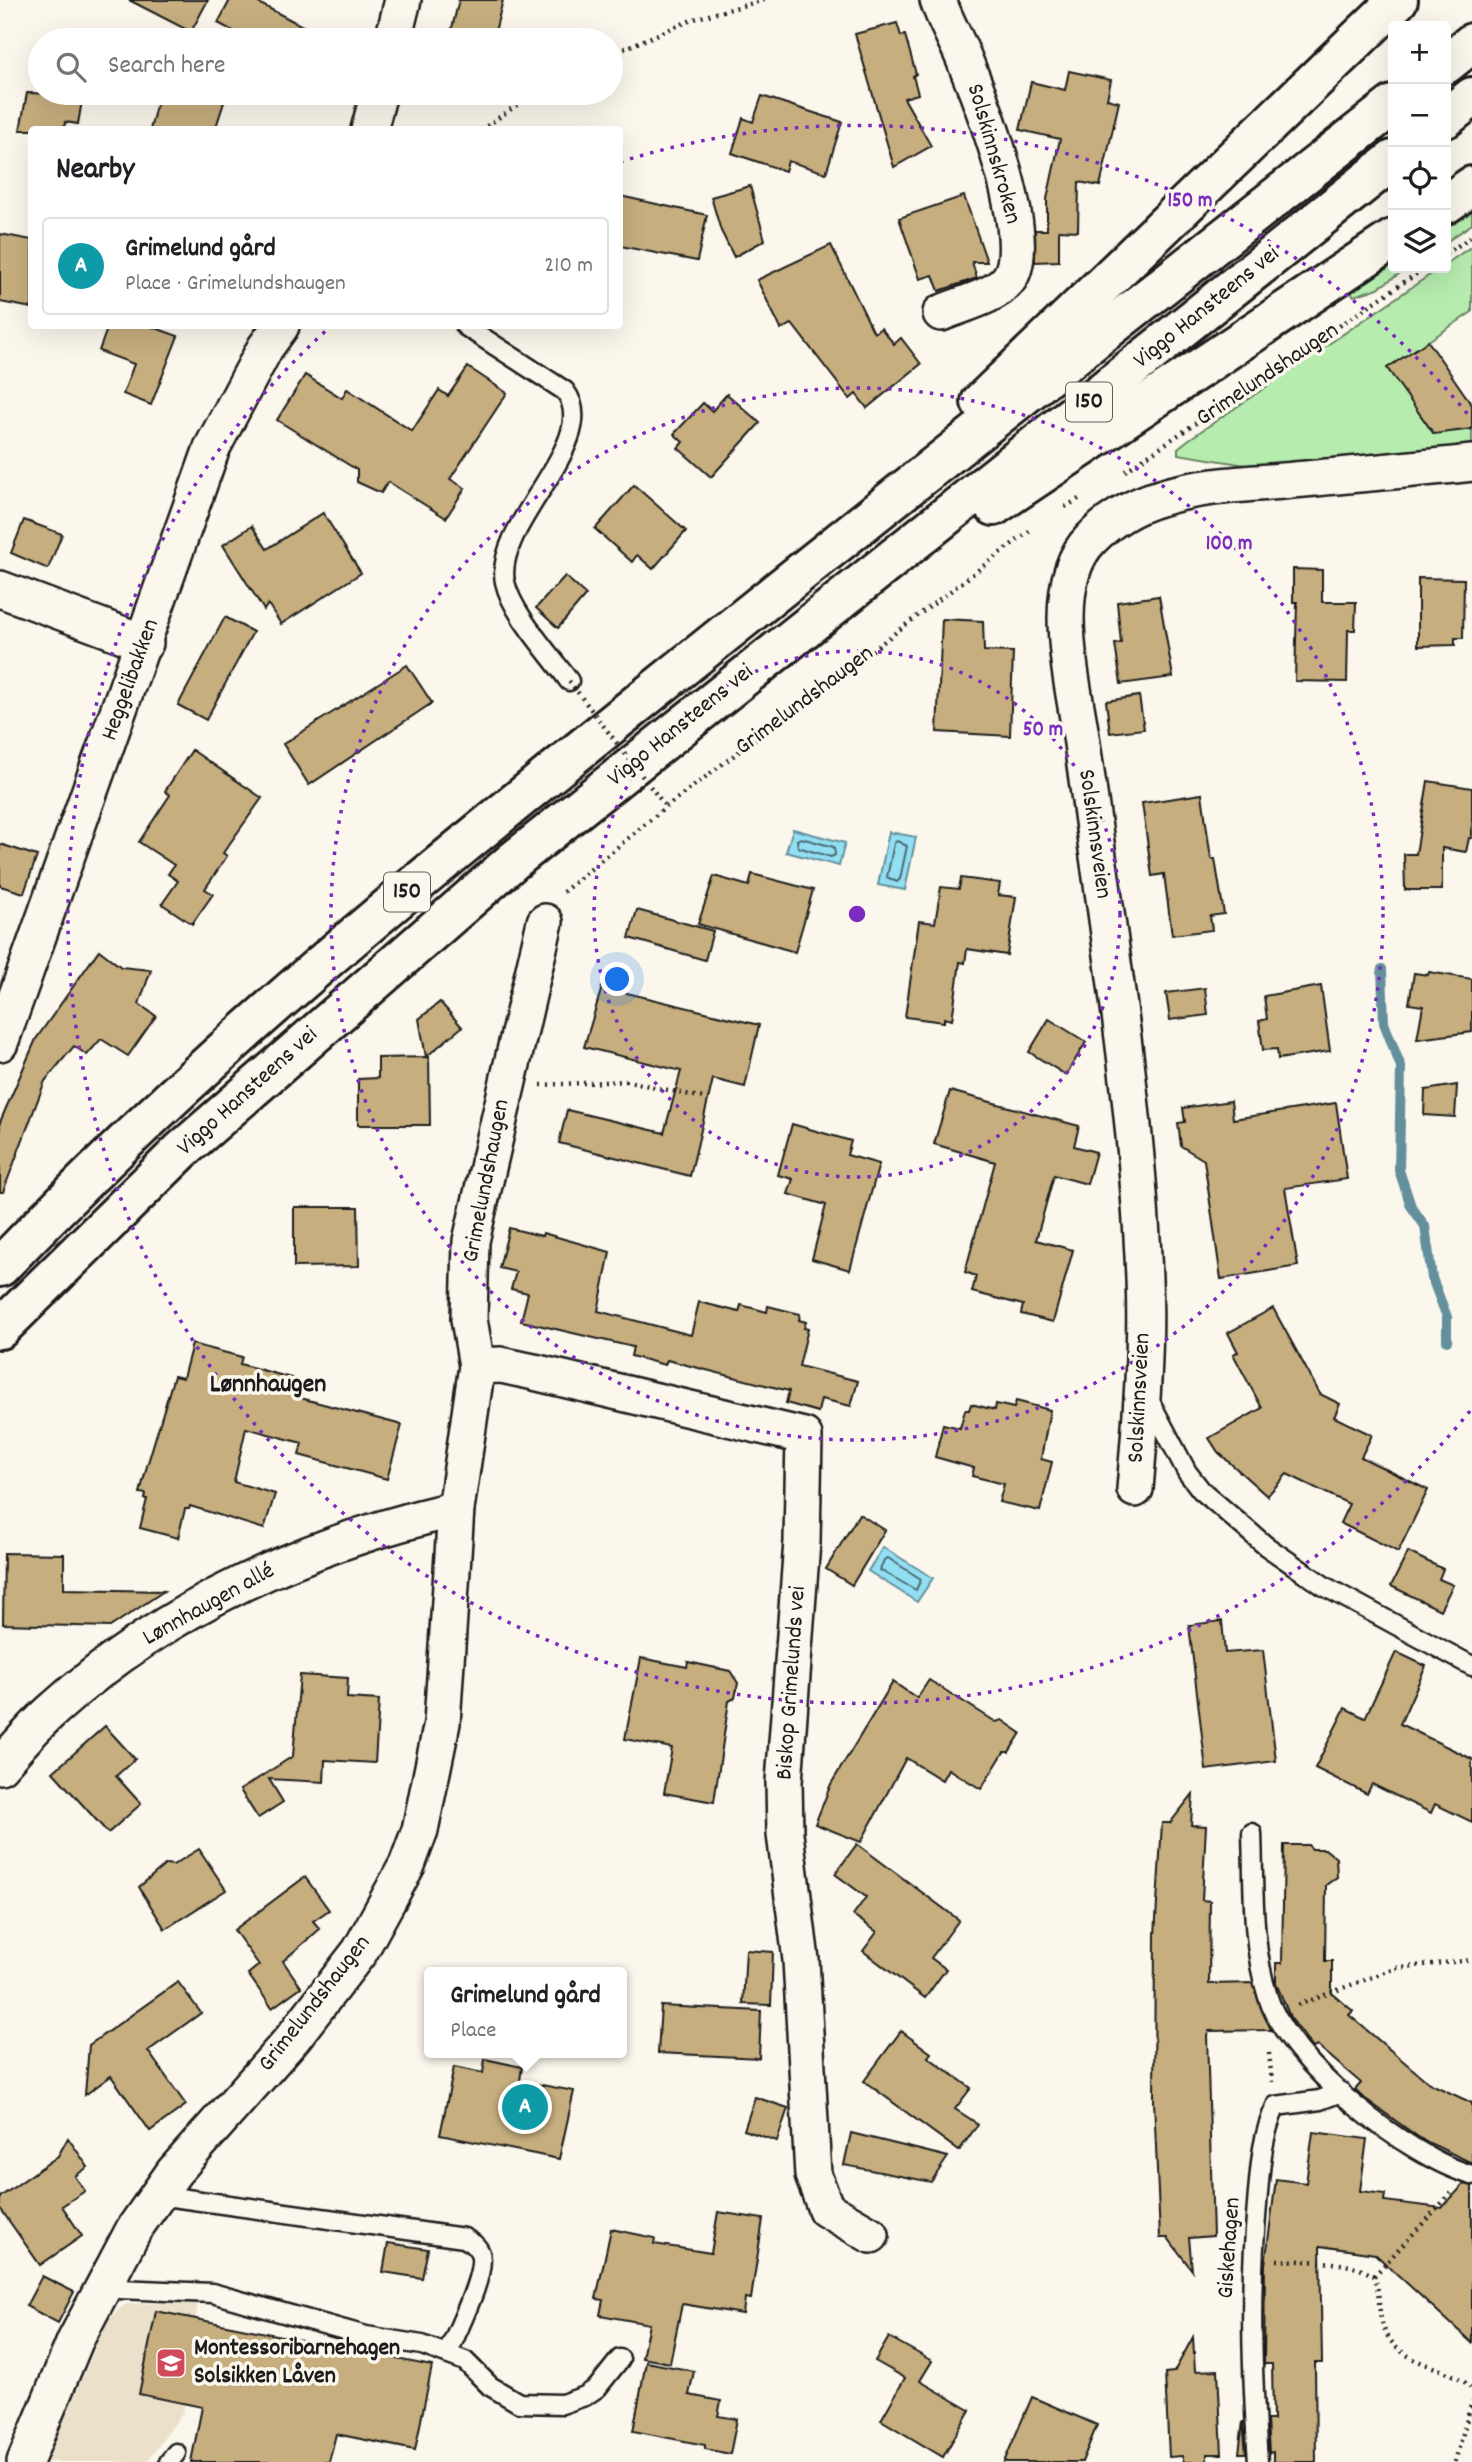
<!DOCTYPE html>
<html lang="en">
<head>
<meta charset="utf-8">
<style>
  body { margin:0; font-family:Dekko,sans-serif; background:#f2f2f2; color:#202124 }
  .controls { position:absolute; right:21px; top:21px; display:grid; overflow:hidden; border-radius:7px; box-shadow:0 7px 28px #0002 }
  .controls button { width:63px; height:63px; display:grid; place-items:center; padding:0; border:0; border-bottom:2px solid #e0e0e0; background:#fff; color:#202124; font:35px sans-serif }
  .you { position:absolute; left:618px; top:980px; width:24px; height:24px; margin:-18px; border:5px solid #fff; border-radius:50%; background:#1a73e8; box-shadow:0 0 0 10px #1a73e833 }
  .badge { display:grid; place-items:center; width:46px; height:46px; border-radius:50%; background:#d1495b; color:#fff; font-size:23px; font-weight:700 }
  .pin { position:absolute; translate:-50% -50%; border:4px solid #fff; box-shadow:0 2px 7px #0006 }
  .popup { position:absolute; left:424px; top:1967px; width:203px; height:91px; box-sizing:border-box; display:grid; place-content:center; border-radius:7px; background:#fff; filter:drop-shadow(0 2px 5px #0005); font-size:23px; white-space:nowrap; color:#757577 }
  .popup b { font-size:26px; color:#202124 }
  .popup::after { content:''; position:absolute; left:50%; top:100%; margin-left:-14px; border:14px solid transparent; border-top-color:#fff }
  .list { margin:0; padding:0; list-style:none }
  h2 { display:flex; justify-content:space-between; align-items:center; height:91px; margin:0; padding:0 28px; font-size:30px }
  h2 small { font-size:23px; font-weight:400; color:#757577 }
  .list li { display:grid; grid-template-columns:46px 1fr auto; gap:21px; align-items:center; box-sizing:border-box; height:98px; margin:0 14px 14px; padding:0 14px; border:2px solid #e0e0e0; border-radius:7px }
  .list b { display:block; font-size:26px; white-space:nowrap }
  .list p { margin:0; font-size:23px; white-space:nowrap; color:#757577 }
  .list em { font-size:23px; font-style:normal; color:#757577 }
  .icon { flex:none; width:38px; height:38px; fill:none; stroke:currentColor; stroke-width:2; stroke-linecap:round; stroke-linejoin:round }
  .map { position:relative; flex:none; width:1472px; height:2462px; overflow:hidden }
  .search { position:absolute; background:#fff; box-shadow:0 7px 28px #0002; left:28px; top:28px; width:595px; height:77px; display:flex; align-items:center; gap:18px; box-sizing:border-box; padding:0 24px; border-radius:38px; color:#757577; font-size:26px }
  .panel { position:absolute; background:#fff; box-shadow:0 7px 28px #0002; left:28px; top:126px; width:595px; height:203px; border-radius:7px }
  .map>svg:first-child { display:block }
  .built { fill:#ebe1cb }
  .green { fill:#b6ecae; stroke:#698465; stroke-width:2 }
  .water { fill:#92def2; stroke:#63909c; stroke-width:2 }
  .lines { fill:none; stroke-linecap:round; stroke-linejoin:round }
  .shore { stroke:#4b6a72; stroke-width:2 }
  .stream { stroke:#63909c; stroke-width:10 }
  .building { fill:#c6ae7e; stroke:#1c1c1c; stroke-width:2 }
  .lane-casing { stroke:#1c1c1c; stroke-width:23 }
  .street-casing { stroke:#1c1c1c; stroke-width:40 }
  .highway-casing { stroke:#1c1c1c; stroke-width:44 }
  .path { stroke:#1c1c1c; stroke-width:4.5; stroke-dasharray:2 5; stroke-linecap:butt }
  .lane { stroke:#fbf7ec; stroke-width:18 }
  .street { stroke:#fbf7ec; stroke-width:35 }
  .highway { stroke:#fbf7ec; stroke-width:38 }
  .path-bridge { stroke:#1c1c1c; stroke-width:4.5; stroke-dasharray:2 5; stroke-linecap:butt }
  .ring { fill:none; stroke:#7b2cbf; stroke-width:3.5; stroke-dasharray:3.5 7 }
  .labels { text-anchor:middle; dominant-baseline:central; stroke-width:7; stroke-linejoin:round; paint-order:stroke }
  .shield { fill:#fbf7ec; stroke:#5f5e5a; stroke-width:2 }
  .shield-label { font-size:23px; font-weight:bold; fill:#1c1c1c }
  .street-label { font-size:24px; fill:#1c1c1c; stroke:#fbf7ec }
  .poi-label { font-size:24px; font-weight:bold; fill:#1c1c1c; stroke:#fbf7ec; text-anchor:start }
  .neighbourhood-label { font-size:26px; font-weight:bold; fill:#1c1c1c; stroke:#fbf7ec }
  .centre { fill:#7b2cbf; stroke:#fbf7ec; stroke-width:3.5 }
  .ring-label { font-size:21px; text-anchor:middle; font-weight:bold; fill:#7b2cbf; stroke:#fbf7ec; stroke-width:7; stroke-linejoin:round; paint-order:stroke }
</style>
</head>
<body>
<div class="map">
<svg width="1472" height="2462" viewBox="0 0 1472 2462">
  <rect width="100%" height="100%" fill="#fbf7ec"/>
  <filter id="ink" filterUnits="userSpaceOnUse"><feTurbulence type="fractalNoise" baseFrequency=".0143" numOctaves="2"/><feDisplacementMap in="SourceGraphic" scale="14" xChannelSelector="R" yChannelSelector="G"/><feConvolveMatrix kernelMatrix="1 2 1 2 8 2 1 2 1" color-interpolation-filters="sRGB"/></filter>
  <g filter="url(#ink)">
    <polygon class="built" points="198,2302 183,2412 147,2462 46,2462 108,2318 126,2304"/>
    <g class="green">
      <polygon points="1472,205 1472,224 1446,242 1446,223"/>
      <polygon points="1472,246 1472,312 1388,368 1433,433 1472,429 1472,448 1264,468 1178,454 1178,448 1188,440 1440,268 1446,268 1446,264"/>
      <polygon points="1393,258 1393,268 1408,268 1378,288 1354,296 1348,289"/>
    </g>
    <g class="water">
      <polygon points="793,829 845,843 839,866 786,852"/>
      <polygon points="889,832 916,837 905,890 878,885"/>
      <polygon points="883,1547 933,1578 917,1602 868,1571"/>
    </g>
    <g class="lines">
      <g class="shore">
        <polygon points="801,838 834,847 835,855 831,857 798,847 797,840"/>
        <polygon points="897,841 907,846 900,879 897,882 887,877 894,843"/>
        <polygon points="888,1558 921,1579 916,1590 880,1570 884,1560"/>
      </g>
      <polyline class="stream" points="1382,969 1384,1023 1401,1067 1399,1170 1411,1206 1425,1226 1432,1278 1447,1317 1447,1341"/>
    </g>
    <g class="building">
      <polygon points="129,0 208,0 191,32"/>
      <polygon points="230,0 253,0 329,40 250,40 218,23"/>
      <polygon points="459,0 503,0 493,40 449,40"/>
      <polygon points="897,23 901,36 905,35 916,74 913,76 918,94 904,98 931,146 894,167 855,34"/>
      <polygon points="1069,71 1111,80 1107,99 1119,102 1100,186 1079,182 1078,231 1059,230 1059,261 1035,262 1035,230 1047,230 1047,199 1060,139 1020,130 1031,82 1065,90"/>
      <polygon points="27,93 83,95 78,124 65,122 64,130 20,130"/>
      <polygon points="159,93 227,93 215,130 150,130"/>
      <polygon points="762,96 842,122 826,173 788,161 785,171 732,153 743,118 753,122"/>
      <polygon points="750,186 765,240 734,257 721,231 711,197"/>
      <polygon points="620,196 707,215 697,261 620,246"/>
      <polygon points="964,196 987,262 972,262 977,278 939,291 933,275 920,279 899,218"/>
      <polygon points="0,234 32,240 32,308 0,302"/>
      <polygon points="831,245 874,333 881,328 894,344 901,338 921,364 867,408 856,394 850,399 792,324 781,329 757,280"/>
      <polygon points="108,326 150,326 178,336 151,405 123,394 134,364 99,351"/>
      <polygon points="1428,341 1472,405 1472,429 1434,434 1387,368"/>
      <polygon points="468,367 507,393 450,479 465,488 446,518 388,482 381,493 357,482 357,470 277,420 305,375 342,398 347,389 412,431 439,390 448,396"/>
      <polygon points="727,394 760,423 711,477 678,448 683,442 674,434 703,403 712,411"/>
      <polygon points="634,485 686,531 653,569 637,555 632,562 595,529"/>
      <polygon points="323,513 361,573 281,624 268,604 264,610 223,545 252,526 267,549"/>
      <polygon points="24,520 62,534 48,569 11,553"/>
      <polygon points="1293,569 1322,570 1322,602 1356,602 1355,630 1348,630 1347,682 1295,681 1297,602 1293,602"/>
      <polygon points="565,576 586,595 558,628 536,608"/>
      <polygon points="1418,578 1464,579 1463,638 1455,638 1455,645 1418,646"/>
      <polygon points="1159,596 1173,677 1121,684 1115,644 1121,643 1117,602"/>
      <polygon points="225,617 253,632 206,720 178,705"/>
      <polygon points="942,619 983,621 984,651 1013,652 1010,736 937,732"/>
      <polygon points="407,665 432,703 309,785 283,744"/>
      <polygon points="1139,696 1144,729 1110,733 1106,701"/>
      <polygon points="192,750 262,798 223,853 227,856 205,889 213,894 192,924 162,904 178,881 168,874 174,865 139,842 170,795 165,791"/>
      <polygon points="1428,781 1472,788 1472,838 1469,838 1466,852 1442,848 1442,890 1405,890 1404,854 1416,854"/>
      <polygon points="1202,794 1211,859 1215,859 1224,914 1210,916 1212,930 1172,935 1164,874 1152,876 1142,803"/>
      <polygon points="0,844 37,856 24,893 0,886"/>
      <polygon points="752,874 813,890 795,952 698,924 714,876 749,886"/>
      <polygon points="961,878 1000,883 998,895 1016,897 1007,955 967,949 965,963 960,962 952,1020 944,1018 944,1022 905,1017 919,921 935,923 941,887 959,889"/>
      <polygon points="637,910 713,931 705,960 629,938"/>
      <polygon points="99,950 121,967 151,970 139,1004 156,1016 128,1056 101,1039 87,1055 74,1046 45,1081 3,1192 0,1192 0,1122 36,1039"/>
      <polygon points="1429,972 1472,979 1472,1032 1417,1039 1423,1006 1409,1004 1414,973 1428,975"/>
      <polygon points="1321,986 1330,1051 1278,1059 1277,1049 1263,1050 1259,1021 1267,1019 1264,996"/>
      <polygon points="602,987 759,1025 745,1087 713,1079 690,1176 559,1143 567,1110 664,1133 681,1071 584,1047"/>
      <polygon points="1205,988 1208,1015 1170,1020 1166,993"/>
      <polygon points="440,1002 462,1027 426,1057 419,1019"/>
      <polygon points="1049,1019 1086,1042 1066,1075 1029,1052"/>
      <polygon points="429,1057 430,1125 358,1125 358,1079 378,1078 378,1058"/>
      <polygon points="1457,1085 1455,1117 1424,1115 1425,1090"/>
      <polygon points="950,1091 1079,1126 1074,1146 1096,1152 1087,1184 1054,1175 1036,1240 1073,1250 1053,1322 1021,1314 1023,1305 972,1292 976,1276 965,1272 995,1162 934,1144"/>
      <polygon points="1231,1101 1233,1119 1336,1103 1347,1179 1285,1188 1298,1266 1221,1279 1204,1160 1181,1146 1178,1123 1185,1122 1183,1108"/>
      <polygon points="792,1124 851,1141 847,1155 879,1164 850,1270 812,1259 826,1205 788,1194 793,1179 778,1175"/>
      <polygon points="294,1207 358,1207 359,1266 294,1267"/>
      <polygon points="509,1228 542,1236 543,1233 610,1252 598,1311 691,1335 699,1302 739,1312 741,1305 767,1312 768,1306 800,1314 799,1320 806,1322 804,1328 808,1329 799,1366 858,1381 851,1406 821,1399 818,1412 786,1403 789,1391 667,1360 665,1365 631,1356 633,1347 521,1321 528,1293 511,1289 516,1272 499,1268"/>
      <polygon points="1273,1308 1320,1394 1340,1404 1334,1417 1372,1435 1361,1457 1428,1490 1398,1552 1340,1523 1349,1504 1287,1474 1267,1496 1218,1452 1209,1438 1262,1408 1233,1354 1238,1352 1228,1333"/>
      <polygon points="192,1344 242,1357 240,1364 298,1380 293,1396 402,1425 387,1479 299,1455 302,1443 246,1428 234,1482 275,1494 264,1529 190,1506 189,1509 185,1509 178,1538 140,1528 147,1499 145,1499 146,1494 140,1493 147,1466 174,1376 183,1378"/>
      <polygon points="1016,1401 1050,1410 1041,1459 1052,1462 1040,1511 999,1502 1004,1484 972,1476 974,1468 935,1457 943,1424 960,1428 965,1410 969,1410 971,1404 995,1410 996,1404 1014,1408"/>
      <polygon points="859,1514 885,1530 852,1585 826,1569"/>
      <polygon points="1408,1552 1443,1569 1439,1579 1453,1585 1440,1610 1391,1586"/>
      <polygon points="4,1553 64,1554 64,1589 164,1591 110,1627 3,1624"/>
      <polygon points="1222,1621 1225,1653 1263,1650 1276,1761 1206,1770 1189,1625"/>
      <polygon points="1396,1652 1426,1666 1400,1724 1472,1759 1472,1822 1435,1804 1431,1813 1372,1784 1367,1794 1315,1768 1345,1708 1365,1718"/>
      <polygon points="641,1658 687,1667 688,1662 730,1671 738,1683 735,1698 729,1701 714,1802 664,1793 672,1748 625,1739"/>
      <polygon points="300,1675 348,1678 347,1698 379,1700 375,1763 325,1760 324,1782 269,1779 283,1802 258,1818 240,1790 293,1756"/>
      <polygon points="929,1680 996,1722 1002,1720 1021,1733 1009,1752 1004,1752 981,1789 948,1769 942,1780 906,1758 861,1842 815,1824 831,1784 893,1682 917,1698"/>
      <polygon points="105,1726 135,1759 116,1776 141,1804 108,1833 53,1772"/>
      <polygon points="1193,1794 1191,1825 1206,1826 1202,1900 1210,1901 1209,1984 1253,1983 1271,2030 1209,2031 1207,2035 1213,2236 1189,2238 1192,2270 1168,2238 1160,2238 1154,2101 1155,1935 1162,1823 1170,1823"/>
      <polygon points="857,1844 959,1920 931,1958 946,1969 925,1998 863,1951 877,1932 853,1915 866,1897 835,1874"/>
      <polygon points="1284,1845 1308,1845 1312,1849 1325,1849 1336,1858 1337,1877 1326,1885 1325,1961 1332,1961 1332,1993 1353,2011 1349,2015 1429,2083 1472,2103 1472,2163 1421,2139 1360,2095 1355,2090 1361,2083 1318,2046 1313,2048 1290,2017 1276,1983 1276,1963 1282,1963"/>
      <polygon points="199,1849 226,1890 165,1929 139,1887 166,1864 173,1865"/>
      <polygon points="305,1877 329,1910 313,1921 320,1929 283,1961 301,1987 272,2008 248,1974 259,1965 234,1930"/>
      <polygon points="746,1950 773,1952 771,2005 743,2004"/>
      <polygon points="178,1982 201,2013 148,2051 186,2105 150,2131 111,2076 85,2095 89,2045"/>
      <polygon points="661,2006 761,2011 759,2058 658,2053"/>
      <polygon points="901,2031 931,2053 928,2057 971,2088 955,2109 978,2124 959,2151 864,2081"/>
      <polygon points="485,2059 522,2067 520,2081 574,2091 559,2159 440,2135 454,2067 483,2073"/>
      <polygon points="755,2097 788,2108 777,2141 744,2130"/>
      <polygon points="1313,2132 1367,2139 1360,2191 1385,2194 1384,2201 1442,2208 1464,2184 1472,2186 1472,2343 1375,2254 1320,2246 1322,2363 1315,2363 1316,2462 1273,2462 1273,2452 1269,2453 1267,2420 1273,2420 1272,2364 1264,2364 1265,2265 1276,2179 1306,2183"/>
      <polygon points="851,2133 948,2157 931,2182 844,2165"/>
      <polygon points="68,2138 88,2167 75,2176 85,2191 62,2206 82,2236 40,2265 0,2208 0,2197 58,2156"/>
      <polygon points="718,2212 763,2219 751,2299 745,2298 743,2314 682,2304 670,2363 642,2358 649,2324 600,2315 603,2300 596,2299 611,2229 655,2238 654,2244 711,2253"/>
      <polygon points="388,2243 428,2249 422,2278 383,2272"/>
      <polygon points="42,2276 74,2292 58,2323 26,2306"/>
      <polygon points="156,2311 432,2366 415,2450 336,2434 329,2462 191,2462 202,2407 139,2394"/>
      <polygon points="889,2337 932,2361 920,2381 970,2410 943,2457 881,2420 905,2378 875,2361"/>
      <polygon points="1193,2337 1195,2371 1218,2370 1222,2454 1207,2454 1207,2462 1184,2462 1182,2456 1169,2457 1165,2373 1174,2372"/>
      <polygon points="646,2362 694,2371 689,2395 721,2401 718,2416 737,2419 730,2454 705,2449 705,2445 633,2431"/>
      <polygon points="1032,2397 1097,2425 1082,2462 1004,2462"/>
      <polygon points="1243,2421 1246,2453 1239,2453"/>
    </g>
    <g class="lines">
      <g class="lane-casing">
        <g id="lane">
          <path d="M465,326l100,65c39,50 -72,132 -60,191 7,32 45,72 64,99"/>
          <polyline points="1148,1398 1187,1472 1201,1490 1266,1546 1324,1586 1472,1666"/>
          <path d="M1252,1833c2,54 -1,111 16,164 20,66 139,160 204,178"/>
          <path d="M158,2195l306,43c7,4 13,7 16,15 7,20 -24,79 -32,100"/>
          <polyline points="104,2282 119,2289 212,2293 366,2336 422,2345 465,2361 490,2386 519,2403 562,2404 585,2396 597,2388 620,2359"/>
          <polyline points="169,2462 176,2453"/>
          <path d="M1258,2462c-6,-89 -9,-167 -1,-257 3,-34 4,-68 19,-99l44,-6 21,-8"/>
        </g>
      </g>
      <g class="street-casing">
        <g id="street">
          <path d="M938,0c7,22 20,42 28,64 17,41 71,180 42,216 -14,17 -46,24 -67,33"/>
          <polyline points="393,40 403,0"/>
          <polyline points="369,130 379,93"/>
          <polyline points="0,589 145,643"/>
          <polyline points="0,1043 212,448 265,348 281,326"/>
          <polyline points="477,1366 501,1365 534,1372 804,1436 802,1542 784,1782 785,1834 801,1960 813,2175 826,2209 871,2235"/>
          <path d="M1135,1489c6,-71 12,-141 9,-211 -7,-180 -38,-358 -62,-535 -8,-58 -36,-159 9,-204 18,-19 44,-34 69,-41 39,-12 82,-14 122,-17 63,-6 127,-11 190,-18"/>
          <path d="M0,1766c18,-20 35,-41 55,-58 113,-102 254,-165 401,-199"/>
          <polyline points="25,2462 75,2341 134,2229 174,2172 292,2039 360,1951 407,1865 420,1830 442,1723 456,1509 477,1366 469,1319 471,1241 545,922"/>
        </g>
      </g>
      <g class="highway-casing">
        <g id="highway">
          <polyline points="1446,64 1472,43"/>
          <polyline points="1446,118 1472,97"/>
          <polyline points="1446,204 1472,186"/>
          <polyline points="981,402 1398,0"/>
          <polyline points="994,506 1393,239"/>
          <path d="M0,1267c197,-207 420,-389 642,-567 249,-201 500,-398 751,-595"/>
          <polyline points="0,1329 182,1150 513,861 1393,160"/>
        </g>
      </g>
      <g class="path">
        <polyline points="611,54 694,19 764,0"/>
        <polyline points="481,130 534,93"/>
        <polyline points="1446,254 1472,236"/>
        <polyline points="1125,471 1425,268"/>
        <polyline points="1065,507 1082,497"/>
        <polyline points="563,892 666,807 1032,529"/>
        <polyline points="541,1085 627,1081 713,1100"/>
        <polyline points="1298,2005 1396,1968 1472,1960"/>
        <polyline points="1269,2053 1272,2082"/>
        <path d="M1277,2260c31,2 70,-1 97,16 8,19 2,41 13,59 19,34 69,31 85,55"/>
        <polyline points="1374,2276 1451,2193"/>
        <polyline points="1455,2462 1472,2401"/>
      </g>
      <use href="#lane" class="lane"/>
      <use href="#street" class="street"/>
      <use href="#highway" class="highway"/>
      <polyline class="path-bridge" points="569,681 666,807"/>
    </g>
  </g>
  <g class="ring">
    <circle cx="857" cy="914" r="263"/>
    <circle cx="857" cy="914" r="526"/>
    <path d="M1470 1411A789 789 0 1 1 329 328M620 162A789 789 0 0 1 1470 417"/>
  </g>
  <defs>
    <g id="school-square" transform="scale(1.575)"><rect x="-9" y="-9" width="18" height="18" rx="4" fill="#d1495b" stroke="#fbf7ec"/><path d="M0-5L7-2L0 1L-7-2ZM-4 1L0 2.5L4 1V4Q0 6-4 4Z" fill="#fff"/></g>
  </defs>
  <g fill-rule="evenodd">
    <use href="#school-square" x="171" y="2363"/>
  </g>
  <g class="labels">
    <g class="shield">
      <rect x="1066" y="382.5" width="46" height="39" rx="5"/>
      <rect x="384" y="872.5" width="46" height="39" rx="5"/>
    </g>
    <g class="shield-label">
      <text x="1089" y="402">150</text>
      <text x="407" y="892">150</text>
    </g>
    <g class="street-label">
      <text transform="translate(993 154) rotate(74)">Solskinnskroken</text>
      <text transform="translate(1207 308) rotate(-39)">Viggo Hansteens vei</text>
      <text transform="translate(1268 375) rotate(-34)">Grimelundshaugen</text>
      <text transform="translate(131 680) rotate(-70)">Heggelibakken</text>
      <text transform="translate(805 701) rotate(-37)">Grimelundshaugen</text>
      <text transform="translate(681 726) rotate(-39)">Viggo Hansteens vei</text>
      <text transform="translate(1094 834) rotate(82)">Solskinnsveien</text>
      <text transform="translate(248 1092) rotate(-42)">Viggo Hansteens vei</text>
      <text transform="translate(487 1181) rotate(-79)">Grimelundshaugen</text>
      <text transform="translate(1140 1398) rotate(-87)">Solskinnsveien</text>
      <text transform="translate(209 1605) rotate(-29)">Lønnhaugen allé</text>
      <text transform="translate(792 1683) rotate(-86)">Biskop Grimelunds vei</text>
      <text transform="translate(315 2004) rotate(-52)">Grimelundshaugen</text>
      <text transform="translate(1230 2248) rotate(-86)">Giskehagen</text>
    </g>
    <g class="poi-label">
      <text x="194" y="2349">Montessoribarnehagen<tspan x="194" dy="28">Solsikken Låven</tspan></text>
    </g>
    <g class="neighbourhood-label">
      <text x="268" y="1385">Lønnhaugen</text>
    </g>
  </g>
  <circle cx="857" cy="914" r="10" class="centre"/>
  <g class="ring-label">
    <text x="1190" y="206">150 m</text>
    <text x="1229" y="549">100 m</text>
    <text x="1043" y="735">50 m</text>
  </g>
</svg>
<div class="controls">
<button>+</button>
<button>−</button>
<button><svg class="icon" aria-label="locate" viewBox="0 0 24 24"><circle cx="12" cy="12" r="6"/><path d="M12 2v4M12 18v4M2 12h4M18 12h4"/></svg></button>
<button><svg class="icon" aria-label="layers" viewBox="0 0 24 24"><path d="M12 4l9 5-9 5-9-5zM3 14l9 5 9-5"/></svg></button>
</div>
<div class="you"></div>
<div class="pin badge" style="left:525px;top:2107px;background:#0f9aa8">A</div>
<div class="popup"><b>Grimelund gård</b>Place</div>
<div class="search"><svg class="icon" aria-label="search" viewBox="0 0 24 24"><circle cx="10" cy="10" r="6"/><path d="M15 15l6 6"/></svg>Search here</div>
<section class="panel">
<h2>Nearby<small></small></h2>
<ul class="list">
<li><span class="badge" style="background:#0f9aa8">A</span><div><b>Grimelund gård</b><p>Place · Grimelundshaugen</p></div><em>210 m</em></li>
</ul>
</section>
</div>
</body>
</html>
